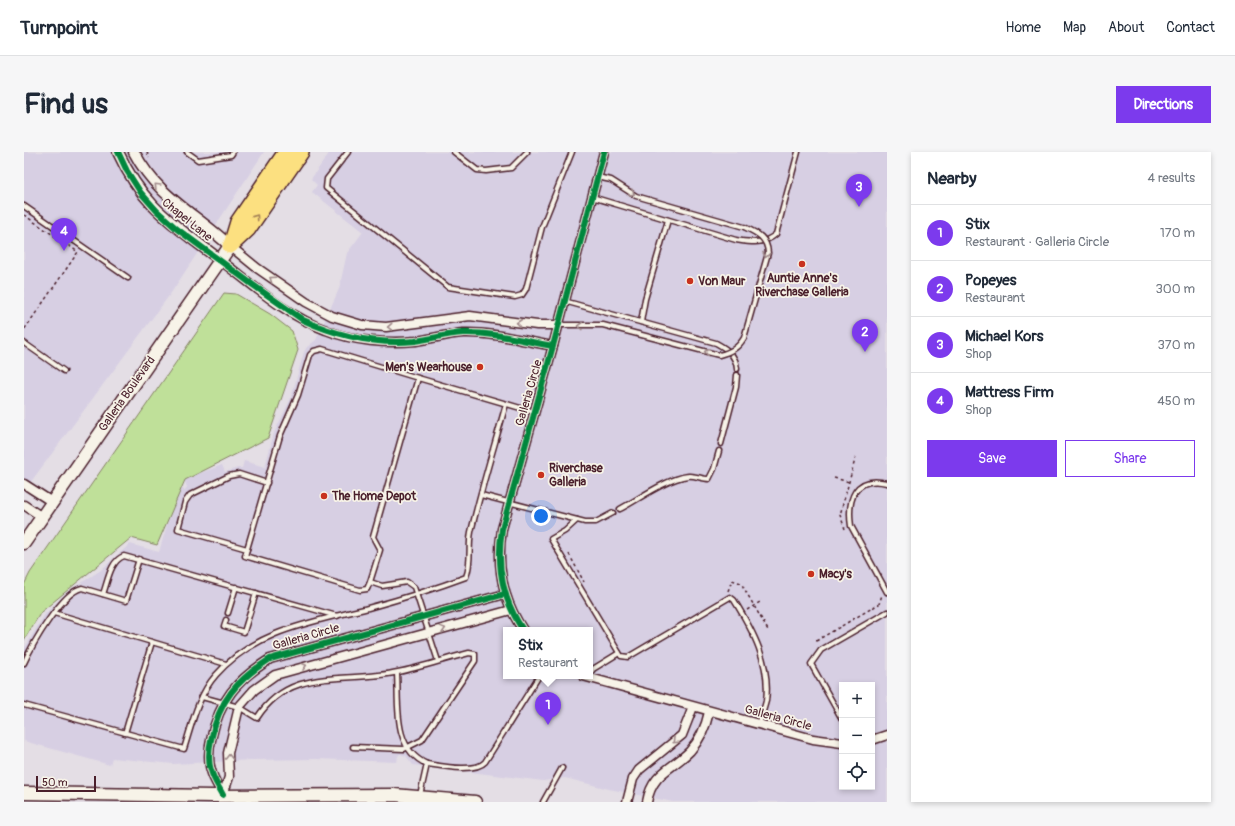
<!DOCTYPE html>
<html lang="en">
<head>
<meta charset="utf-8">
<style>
  body { margin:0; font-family:Pangolin,sans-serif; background:#f6f6f7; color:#1f2937 }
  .controls { position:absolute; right:12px; bottom:12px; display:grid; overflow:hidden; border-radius:0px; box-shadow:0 2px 6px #0003 }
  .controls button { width:36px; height:36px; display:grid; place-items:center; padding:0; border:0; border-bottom:1px solid #e0e1e3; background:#fff; color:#1f2937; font:20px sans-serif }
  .scale { position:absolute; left:12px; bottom:10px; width:60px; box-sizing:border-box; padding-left:4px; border:2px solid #4a1f2b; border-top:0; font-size:11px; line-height:14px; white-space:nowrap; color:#4a1f2b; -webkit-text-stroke:3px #f7f3e8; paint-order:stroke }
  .you { position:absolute; left:517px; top:364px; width:14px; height:14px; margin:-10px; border:3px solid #fff; border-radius:50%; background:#1a73e8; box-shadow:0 0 0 6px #1a73e833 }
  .badge { display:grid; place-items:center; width:26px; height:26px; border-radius:50%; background:#7c3aed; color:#fff; font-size:13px; font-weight:700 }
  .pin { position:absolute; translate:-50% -33px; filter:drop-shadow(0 1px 2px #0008) }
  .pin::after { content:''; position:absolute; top:21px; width:14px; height:12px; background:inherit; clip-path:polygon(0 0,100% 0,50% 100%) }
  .popup { position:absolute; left:479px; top:475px; width:90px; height:52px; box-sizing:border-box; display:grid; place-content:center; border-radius:0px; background:#fff; filter:drop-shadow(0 1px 3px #0005); font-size:13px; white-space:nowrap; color:#747a83 }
  .popup b { font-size:15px; color:#1f2937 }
  .popup::after { content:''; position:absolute; left:50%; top:100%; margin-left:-8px; border:8px solid transparent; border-top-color:#fff }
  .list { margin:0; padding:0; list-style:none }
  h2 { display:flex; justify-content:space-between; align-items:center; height:52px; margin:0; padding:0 16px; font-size:17px }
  h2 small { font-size:13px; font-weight:400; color:#747a83 }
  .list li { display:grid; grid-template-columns:26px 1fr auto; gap:12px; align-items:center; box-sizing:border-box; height:56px; padding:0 16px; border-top:1px solid #e0e1e3 }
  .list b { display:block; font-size:15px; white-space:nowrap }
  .list p { margin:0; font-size:13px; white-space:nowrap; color:#747a83 }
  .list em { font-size:13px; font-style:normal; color:#747a83 }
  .actions { display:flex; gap:8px; padding:12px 16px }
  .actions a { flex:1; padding:9px 0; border:1px solid #7c3aed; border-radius:0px; text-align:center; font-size:14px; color:#7c3aed }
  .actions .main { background:#7c3aed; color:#fff }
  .icon { flex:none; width:22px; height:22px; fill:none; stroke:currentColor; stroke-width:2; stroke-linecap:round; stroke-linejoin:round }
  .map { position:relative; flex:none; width:863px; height:650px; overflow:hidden; border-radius:0px }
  header { display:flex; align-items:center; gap:24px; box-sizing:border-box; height:56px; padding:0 20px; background:#fff; border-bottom:1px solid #e0e1e3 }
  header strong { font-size:19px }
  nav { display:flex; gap:22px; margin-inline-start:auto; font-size:14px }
  .intro { display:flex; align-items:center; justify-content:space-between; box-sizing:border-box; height:96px; padding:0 24px }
  h1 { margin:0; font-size:28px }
  .button { padding:10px 18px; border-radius:0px; background:#7c3aed; color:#fff; font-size:14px; font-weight:700 }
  main { display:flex; gap:24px; padding:0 24px }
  aside { flex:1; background:#fff; border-radius:0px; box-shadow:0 2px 6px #0003 }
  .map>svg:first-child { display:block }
  .built { fill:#d7cfe3; fill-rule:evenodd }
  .green { fill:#bfe099; stroke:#848062 }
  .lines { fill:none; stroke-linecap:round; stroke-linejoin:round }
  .service-casing { stroke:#4a1f2b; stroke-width:7 }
  .minor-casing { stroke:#4a1f2b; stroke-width:11 }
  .tertiary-casing { stroke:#4a1f2b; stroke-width:13 }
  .secondary-casing { stroke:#4a1f2b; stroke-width:15 }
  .motorway-casing { stroke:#4a1f2b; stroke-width:18 }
  .path { stroke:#4a1f2b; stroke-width:1.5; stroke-dasharray:3 3; stroke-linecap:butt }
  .service { stroke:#f7f3e8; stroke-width:4 }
  .minor { stroke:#f7f3e8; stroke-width:8 }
  .tertiary { stroke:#f7f3e8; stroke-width:10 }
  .secondary { stroke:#f7f3e8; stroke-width:12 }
  .motorway { stroke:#fce080; stroke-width:15 }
  .service-bridge-casing { stroke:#4a1f2b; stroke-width:7; stroke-linecap:butt }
  .service-bridge { stroke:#f7f3e8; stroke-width:4 }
  .cycleway-casing { stroke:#f7f3e8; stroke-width:8 }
  .cycleway { stroke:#00873e; stroke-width:6 }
  .oneway { stroke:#a0898a }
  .oneway2 { stroke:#a38056 }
  .poi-dot { fill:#c8321e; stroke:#f7f3e8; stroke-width:1.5 }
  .labels { text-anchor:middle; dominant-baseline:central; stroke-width:3.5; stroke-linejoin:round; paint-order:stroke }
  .street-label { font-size:12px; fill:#4a1f2b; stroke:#f7f3e8 }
  .poi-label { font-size:12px; font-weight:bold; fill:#4a1f2b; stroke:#f7f3e8; text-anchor:start }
</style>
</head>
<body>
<header>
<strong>Turnpoint</strong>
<nav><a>Home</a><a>Map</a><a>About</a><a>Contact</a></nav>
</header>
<div class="intro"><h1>Find us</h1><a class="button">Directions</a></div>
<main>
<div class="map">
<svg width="863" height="650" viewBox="0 0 863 650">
  <rect width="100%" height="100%" fill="#e4dee5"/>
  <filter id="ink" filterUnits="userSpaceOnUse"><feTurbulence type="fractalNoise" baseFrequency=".025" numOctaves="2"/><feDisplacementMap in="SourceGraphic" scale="8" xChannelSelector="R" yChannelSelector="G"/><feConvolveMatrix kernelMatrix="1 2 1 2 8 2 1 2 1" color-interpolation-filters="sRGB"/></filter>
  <g filter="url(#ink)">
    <g class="built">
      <polygon points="0,0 240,0 147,141 0,339"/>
      <path d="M306,0h557v650h-214l-64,-13 -44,-11 -22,3 -130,-16 -7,-9 -6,-2 -2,2 -1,6 -81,-3 -64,1 -79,4 -61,-6 -2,7 -86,-24v-92l21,-35 21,-21 35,-23 29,-26 29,8 19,-64 7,2 2,-3 -3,-8 38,-14 3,7 13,-4h4l2,-7 21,6 9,-34 17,-35 13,-46 3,-5 9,-7 23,-51 8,-36 16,-21 -51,-40 5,-7 -6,-6zM482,478h84v46h-84zM818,533h30v102h-30z"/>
    </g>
    <polygon class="green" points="200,141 212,142 246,162 268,179 274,198 244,286 161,328 133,393 107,386 17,460 0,488 0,433 6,421"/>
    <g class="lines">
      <g class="service-casing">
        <g id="service">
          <polyline points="163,0 174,8 207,3 209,0"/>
          <polyline points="324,0 303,27 302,36 424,135 491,145 498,143 502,137 518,75 548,0"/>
          <polyline points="430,0 453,18 462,19 487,16 503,0"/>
          <path d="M568,45l144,43c14,2 28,5 40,-6l22,-82"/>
          <polyline points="0,54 104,126"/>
          <path d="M540,149l152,42c11,6 20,12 21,26"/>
          <polyline points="617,170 621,147 644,68"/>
          <polyline points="0,191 40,219"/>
          <polyline points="697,292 712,235 713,223"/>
          <path d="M863,331c-32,-8 -40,16 -36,43l36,66"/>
          <polyline points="457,343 561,370 572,370 589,361"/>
          <path d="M596,357c19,-10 46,-30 68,-33 6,-1 14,3 21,3l5,-10 5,-18"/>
          <path d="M553,368l-12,11 -14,8 70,117 7,1 102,-60 4,3c19,31 37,64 32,101 -2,8 -5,16 -7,24"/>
          <polyline points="223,397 154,377 161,350 166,343 205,324 215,322 243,331"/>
          <polyline points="346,430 343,437 336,438 221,404 256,284 274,243 286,203 290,199 298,197 394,226"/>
          <path d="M79,442c5,-13 7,-33 21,-38l213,60"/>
          <polyline points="30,461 202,512"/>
          <polyline points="204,461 212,435"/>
          <polyline points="202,468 200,474 220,480 232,441"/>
          <polyline points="414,509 390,435 383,430 358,434 346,430 356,398 349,385 394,226 510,260"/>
          <path d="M0,511c8,-18 38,-71 58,-75l44,13 13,-42"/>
          <path d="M373,521c2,31 -5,76 30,91 14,2 48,9 58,-2l54,-86"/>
          <polyline points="566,522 569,517 595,501"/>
          <path d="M178,545l37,10 18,11c34,-53 89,-34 141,-46 24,-5 47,-13 71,-19l6,1v7l-53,79 -18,9 -51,-2"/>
          <path d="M0,553l160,44c8,-25 14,-54 32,-74 39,-45 98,-53 152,-67 33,-9 66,-19 98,-31 6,-14 2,-30 5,-45 10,-43 23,-85 35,-128"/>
          <polyline points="818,567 787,512 797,498 863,460"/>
          <polyline points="101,581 128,490"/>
          <polyline points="396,643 403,612"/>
          <polyline points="519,650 538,616"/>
        </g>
      </g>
      <g class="minor-casing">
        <g id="minor">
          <polyline points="206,94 233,116 282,150 308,164 338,173 362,175 446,164 513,173 534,173"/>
          <path d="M196,108c33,25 67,56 106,70 27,11 61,14 90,11 15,-2 32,-7 47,-8 30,-1 61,8 90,13"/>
          <polyline points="0,332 28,350"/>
          <polyline points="0,353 18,365"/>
          <path d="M499,478c-21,-31 -27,-64 -21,-101l51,-183 51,-194"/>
          <polyline points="559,524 789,587 818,591"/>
          <polyline points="848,588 863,583"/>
          <path d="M199,643c-4,-8 -10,-16 -12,-25 -3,-8 -2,-22 0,-30 8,-40 26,-60 59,-81l235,-65"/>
          <polyline points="199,643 205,625 204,601 215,555 230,538 251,523 487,458"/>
          <polyline points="603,650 609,627 615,618 658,583 669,555"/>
          <path d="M623,650c5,-29 25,-33 43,-51 10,-11 16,-25 19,-39"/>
        </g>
      </g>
      <g class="tertiary-casing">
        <g id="tertiary">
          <path d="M94,0c26,57 56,72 102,108"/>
          <path d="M110,0c24,46 61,61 96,94"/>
        </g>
      </g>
      <g class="secondary-casing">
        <g id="secondary">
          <polyline points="0,391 206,94"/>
          <polyline points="0,641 188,644 370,643 451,650"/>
        </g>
      </g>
      <g class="motorway-casing">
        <g id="motorway">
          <polyline points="207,93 214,70 262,0"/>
          <polyline points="206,94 224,77 277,0"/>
        </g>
      </g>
      <g class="path">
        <polyline points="123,0 125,6"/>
        <polyline points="0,63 54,100 0,178"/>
        <polyline points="810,326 825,330"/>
        <polyline points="821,377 816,363 832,304"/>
        <polyline points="545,402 560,430"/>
        <polyline points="704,439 708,428 717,431 745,480"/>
        <polyline points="723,458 736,450"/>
        <polyline points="792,489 855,452 858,443"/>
      </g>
      <use href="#service" class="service"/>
      <use href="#minor" class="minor"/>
      <use href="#tertiary" class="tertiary"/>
      <use href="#secondary" class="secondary"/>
      <use href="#motorway" class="motorway"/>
      <g class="service-bridge-casing">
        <path id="service-bridge" d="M534,173h45l116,30c12,-3 19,-7 25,-17l24,-85c-1,-16 -11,-20 -24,-26l-108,-31 -25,-16 -14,-3"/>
      </g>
      <use href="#service-bridge" class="service-bridge"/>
      <g class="cycleway-casing">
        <g id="cycleway">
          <path d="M94,0l9,19 14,22 16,18 20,18 76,56 50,35c35,16 73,25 112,21 16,-2 32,-7 48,-8 29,-1 61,8 90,13"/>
          <path d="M499,478c-21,-31 -27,-64 -21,-101l51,-183 51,-194"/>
          <path d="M199,643c-4,-8 -10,-16 -12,-25 -3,-8 -2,-22 0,-30 8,-40 26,-60 59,-81l235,-65"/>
        </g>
      </g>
      <use href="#cycleway" class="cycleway"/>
    </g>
    <defs><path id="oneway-chevron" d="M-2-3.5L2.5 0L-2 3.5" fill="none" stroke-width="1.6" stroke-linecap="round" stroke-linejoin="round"/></defs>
    <g class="oneway">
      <use href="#oneway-chevron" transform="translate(133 34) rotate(-135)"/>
      <use href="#oneway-chevron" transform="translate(608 41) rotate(28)"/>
      <use href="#oneway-chevron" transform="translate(742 103) rotate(99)"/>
      <use href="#oneway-chevron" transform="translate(248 127) rotate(-146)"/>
      <use href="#oneway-chevron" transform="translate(495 171) rotate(-174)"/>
      <use href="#oneway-chevron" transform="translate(556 174) rotate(-179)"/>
      <use href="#oneway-chevron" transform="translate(366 175) rotate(176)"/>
      <use href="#oneway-chevron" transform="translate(683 200) rotate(-167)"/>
      <use href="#oneway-chevron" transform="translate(419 477) rotate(-15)"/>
      <use href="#oneway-chevron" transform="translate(280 514) rotate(-15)"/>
      <use href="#oneway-chevron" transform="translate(651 589) rotate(138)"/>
      <use href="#oneway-chevron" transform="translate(205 605) rotate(-90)"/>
    </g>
    <use class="oneway2" href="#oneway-chevron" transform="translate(232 65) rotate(-55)"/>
  </g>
  <g class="poi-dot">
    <circle cx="778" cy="112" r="4"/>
    <circle cx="666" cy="129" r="4"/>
    <circle cx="456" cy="215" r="4"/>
    <circle cx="517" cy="323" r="4"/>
    <circle cx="300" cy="344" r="4"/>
    <circle cx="787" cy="422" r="4"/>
  </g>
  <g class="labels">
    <g class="street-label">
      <text transform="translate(163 68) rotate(39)">Chapel Lane</text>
      <text transform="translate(505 241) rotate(-74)">Galleria Circle</text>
      <text transform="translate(103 242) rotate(-55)">Galleria Boulevard</text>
      <text transform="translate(282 485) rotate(-16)">Galleria Circle</text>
      <text transform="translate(754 566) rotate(15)">Galleria Circle</text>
    </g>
    <g class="poi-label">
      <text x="778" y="126" text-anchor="middle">Auntie Anne's<tspan x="778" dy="14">Riverchase Galleria</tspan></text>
      <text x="674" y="129">Von Maur</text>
      <text x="448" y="215" text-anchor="end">Men's Wearhouse</text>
      <text x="525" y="316">Riverchase<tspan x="525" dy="14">Galleria</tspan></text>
      <text x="308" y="344">The Home Depot</text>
      <text x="795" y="422">Macy's</text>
    </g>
  </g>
</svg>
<div class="controls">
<button>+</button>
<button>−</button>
<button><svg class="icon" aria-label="locate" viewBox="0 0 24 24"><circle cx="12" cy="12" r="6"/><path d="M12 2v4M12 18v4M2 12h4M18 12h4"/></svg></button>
</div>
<div class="scale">50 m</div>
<div class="you"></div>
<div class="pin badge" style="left:524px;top:573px">1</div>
<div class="popup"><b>Stix</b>Restaurant</div>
<div class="pin badge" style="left:841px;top:200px">2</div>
<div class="pin badge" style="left:835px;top:55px">3</div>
<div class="pin badge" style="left:40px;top:99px">4</div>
</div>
<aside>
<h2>Nearby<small>4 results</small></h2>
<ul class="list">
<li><span class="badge">1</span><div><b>Stix</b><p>Restaurant · Galleria Circle</p></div><em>170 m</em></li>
<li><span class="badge">2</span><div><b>Popeyes</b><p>Restaurant</p></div><em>300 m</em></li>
<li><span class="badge">3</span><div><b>Michael Kors</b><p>Shop</p></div><em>370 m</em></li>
<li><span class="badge">4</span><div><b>Mattress Firm</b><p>Shop</p></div><em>450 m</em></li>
</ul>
<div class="actions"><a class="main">Save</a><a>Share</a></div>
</aside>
</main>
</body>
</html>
